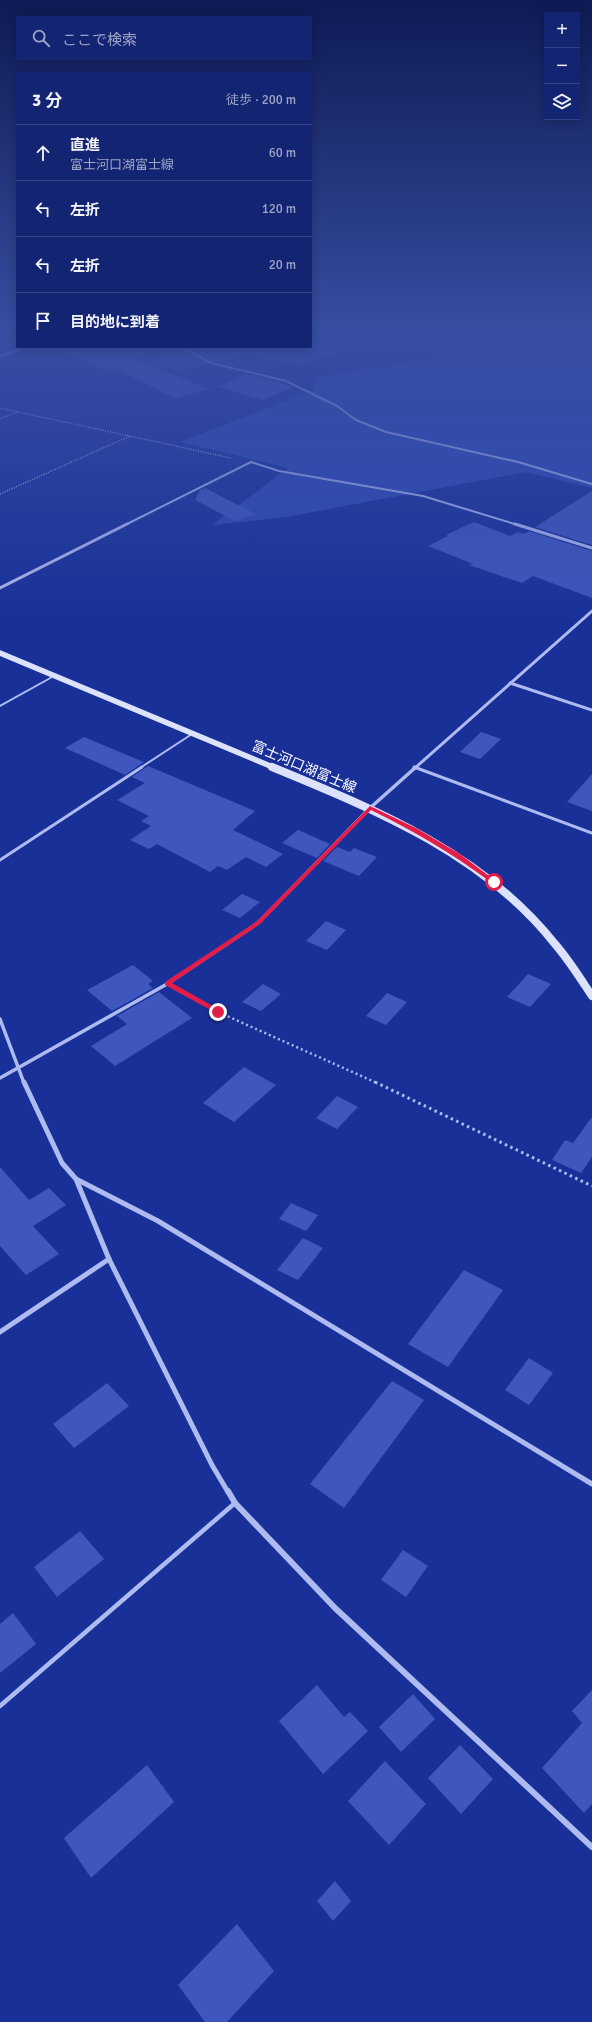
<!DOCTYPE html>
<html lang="ja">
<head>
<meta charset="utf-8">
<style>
  body { margin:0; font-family:Signika,"Noto Sans JP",sans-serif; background:#1c2c78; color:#f1f3f6 }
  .controls { position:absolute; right:12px; top:12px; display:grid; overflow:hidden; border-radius:0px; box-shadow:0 2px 10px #0003 }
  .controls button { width:36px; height:36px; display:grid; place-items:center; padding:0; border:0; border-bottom:1px solid #324185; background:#132473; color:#f1f3f6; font:20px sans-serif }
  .stop { position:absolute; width:12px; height:12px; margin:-9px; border:3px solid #e11d48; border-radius:50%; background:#fff }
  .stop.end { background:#e11d48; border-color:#fff; box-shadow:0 1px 4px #0008 }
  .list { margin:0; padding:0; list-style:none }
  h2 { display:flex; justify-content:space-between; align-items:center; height:52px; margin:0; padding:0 16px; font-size:17px }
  h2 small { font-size:13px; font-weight:400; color:#9da4c4 }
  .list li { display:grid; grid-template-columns:26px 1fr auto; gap:12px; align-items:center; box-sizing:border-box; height:56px; padding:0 16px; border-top:1px solid #324185 }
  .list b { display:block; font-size:15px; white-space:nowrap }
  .list p { margin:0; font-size:13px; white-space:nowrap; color:#9da4c4 }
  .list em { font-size:13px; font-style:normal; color:#9da4c4 }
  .icon { flex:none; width:22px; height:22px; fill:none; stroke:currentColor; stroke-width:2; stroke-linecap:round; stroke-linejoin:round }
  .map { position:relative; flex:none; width:592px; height:2022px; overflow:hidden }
  .search { position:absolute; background:#132473; box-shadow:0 2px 10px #0003; left:16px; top:16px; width:296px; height:44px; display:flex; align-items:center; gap:10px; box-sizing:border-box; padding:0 14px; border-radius:0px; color:#9da4c4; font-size:15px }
  .panel { position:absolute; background:#132473; box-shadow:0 2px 10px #0003; left:16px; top:72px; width:296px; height:276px; border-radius:0px }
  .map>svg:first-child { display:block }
  .green { fill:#2d48b6 }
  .building { fill:#3e56be }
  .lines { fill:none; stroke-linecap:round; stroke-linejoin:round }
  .path-far2 { stroke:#aebbf1; stroke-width:1.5; stroke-dasharray:1 1.5; stroke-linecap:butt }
  .path-far1 { stroke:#aebbf1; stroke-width:2.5; stroke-dasharray:2 3; stroke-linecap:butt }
  .path { stroke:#aebbf1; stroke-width:3; stroke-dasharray:2.5 3.5; stroke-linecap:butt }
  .service-far2 { stroke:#aebbf1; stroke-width:2 }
  .service-far1 { stroke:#aebbf1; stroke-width:3 }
  .service { stroke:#aebbf1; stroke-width:4.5 }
  .minor-far4 { stroke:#aebbf1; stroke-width:2 }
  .minor-far3 { stroke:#aebbf1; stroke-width:3 }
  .minor-far2 { stroke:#aebbf1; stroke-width:3.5 }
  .minor-far1 { stroke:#aebbf1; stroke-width:5 }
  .minor { stroke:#aebbf1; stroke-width:6 }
  .secondary-far1 { stroke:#dce2fc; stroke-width:5.5 }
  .secondary { stroke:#dce2fc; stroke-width:8 }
  .route { fill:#e11d48 }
  .labels { text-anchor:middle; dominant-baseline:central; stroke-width:3; stroke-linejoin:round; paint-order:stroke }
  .street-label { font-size:14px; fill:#fff; stroke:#193099 }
</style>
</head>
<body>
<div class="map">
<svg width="592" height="2022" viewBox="0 0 592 2022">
  <rect width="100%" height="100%" fill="#193099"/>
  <g class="green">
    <polygon points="311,338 337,338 328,340 347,350 301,365 245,355 182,370 144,364 173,349 173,347 311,347"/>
    <polygon points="382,338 592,338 592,488 526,472 286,517 212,525 288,468 180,442 312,391 316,377 444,357"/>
  </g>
  <g class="building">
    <polygon points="50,347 155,347 135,360 210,389 175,398 118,370 112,372"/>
    <polygon points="246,374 271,380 293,387 263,400 219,387"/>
    <polygon points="205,488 256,514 235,521 195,500 200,490"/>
    <polygon points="592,491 592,545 535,527"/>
    <polygon points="474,522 510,536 518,532 524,534 529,531 592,551 592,598 533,576 522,583 469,565 473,564 428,546 448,536 446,535"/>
    <polygon points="481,732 501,739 480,759 460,752"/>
    <polygon points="84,737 115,750 144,762 125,775 65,748"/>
    <polygon points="148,766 255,811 233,830 283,854 266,867 246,857 227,870 218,866 210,872 157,844 149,849 130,840 151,826 141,821 149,816 117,800 145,783 132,777"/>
    <polygon points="592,774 592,811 567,802"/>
    <polygon points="298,830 330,844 317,858 282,843"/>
    <polygon points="337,847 350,852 354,848 377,857 359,876 323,861"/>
    <polygon points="242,894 260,902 240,918 222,910"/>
    <polygon points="326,921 346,930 327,950 306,941"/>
    <polygon points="133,965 153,981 148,984 153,988 112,1011 87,990"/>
    <polygon points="528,974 551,984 530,1007 507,997"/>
    <polygon points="263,984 281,994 261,1011 242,1002"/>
    <polygon points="159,992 192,1018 115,1066 91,1046 127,1024 117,1016"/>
    <polygon points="387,993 407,1002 386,1025 366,1016"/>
    <polygon points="244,1067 276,1085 234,1122 203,1103"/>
    <polygon points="337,1096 358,1107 337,1129 316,1118"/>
    <polygon points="592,1117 592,1157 581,1173 552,1160 565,1140 573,1143"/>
    <polygon points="0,1167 29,1200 49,1188 66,1205 33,1226 59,1254 26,1275 0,1246"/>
    <polygon points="291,1203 318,1215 306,1231 279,1219"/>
    <polygon points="303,1238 323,1248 298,1280 277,1270"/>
    <polygon points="464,1270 503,1290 448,1367 408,1344"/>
    <polygon points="529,1358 553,1373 529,1405 505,1390"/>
    <polygon points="392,1381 424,1400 344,1508 310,1484"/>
    <polygon points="107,1383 129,1406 74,1448 53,1424"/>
    <polygon points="80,1531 104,1559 57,1597 34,1567"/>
    <polygon points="403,1550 428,1566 406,1597 381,1580"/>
    <polygon points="13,1613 36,1644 0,1673 0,1624"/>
    <polygon points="317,1685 344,1717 350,1712 368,1731 323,1774 279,1721"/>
    <polygon points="592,1690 592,1804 584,1813 542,1768 582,1723 572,1711"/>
    <polygon points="413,1694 435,1719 401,1752 379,1727"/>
    <polygon points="460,1745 493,1779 461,1814 428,1778"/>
    <polygon points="385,1761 426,1804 389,1845 348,1801"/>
    <polygon points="147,1765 174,1802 91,1878 64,1838"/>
    <polygon points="335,1881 351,1901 333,1921 317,1901"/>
    <polygon points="237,1924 274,1971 227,2022 205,2022 178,1985"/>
  </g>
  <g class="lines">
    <g class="path-far2">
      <polyline points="0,408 231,458"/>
      <polyline points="0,419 17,412"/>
      <polyline points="0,494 130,436"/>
    </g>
    <polyline class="path-far1" points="179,991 218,1012 377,1083"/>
    <polyline class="path" points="375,1082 592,1186"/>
    <g class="service-far2">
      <polyline points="0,706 54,676"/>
      <polyline points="414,767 417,768"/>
      <polyline points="140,768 192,734"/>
    </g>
    <g class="service-far1">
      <polyline points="414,767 592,833"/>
      <polyline points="0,860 142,767"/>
    </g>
    <polyline class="service" points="0,1706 235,1503"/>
    <g class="minor-far4">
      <polyline points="181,347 211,363 286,381 337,406 356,420 386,432 518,462 592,484"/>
      <polyline points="0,356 25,347"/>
      <polyline points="125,525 251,462 279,471 423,496 518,525"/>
    </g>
    <g class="minor-far3">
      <polyline points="515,524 592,548"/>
      <polyline points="0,588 127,524"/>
      <polyline points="510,683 592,710"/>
      <polyline points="415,768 592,611"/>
    </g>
    <g class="minor-far2">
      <polyline points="0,1019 24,1083"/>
      <polyline points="0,1078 167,984 258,923 370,808 416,767"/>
    </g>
    <g class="minor-far1">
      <polyline points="24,1082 62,1163 76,1179 109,1259 212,1465 228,1492"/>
      <polyline points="76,1179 158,1221 592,1484"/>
      <polyline points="0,1332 109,1259"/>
    </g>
    <polyline class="minor" points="228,1491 235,1503 335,1608 592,1847"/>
    <polyline class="secondary-far1" points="0,653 275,768"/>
    <path class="secondary" d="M272,767c104,43 211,86 283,177 14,16 25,34 37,52"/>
  </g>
  <linearGradient id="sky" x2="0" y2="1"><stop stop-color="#0e1a54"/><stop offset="0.54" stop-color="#384ea2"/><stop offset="1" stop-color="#384ea2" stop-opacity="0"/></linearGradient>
  <rect width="592" height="621" fill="url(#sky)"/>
  <path class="route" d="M370,806l46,22 44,26 37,28 -5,1c-39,-29 -78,-52 -121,-73l-111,114 -88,59 48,27v3h-4l-51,-28v-3l91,-60z"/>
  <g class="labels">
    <g class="street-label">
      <text transform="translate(304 767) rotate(23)">富士河口湖富士線</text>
    </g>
  </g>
</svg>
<div class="controls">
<button>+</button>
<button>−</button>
<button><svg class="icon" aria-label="layers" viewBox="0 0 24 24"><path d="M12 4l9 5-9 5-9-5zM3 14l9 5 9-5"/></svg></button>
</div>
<div class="stop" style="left:494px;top:882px"></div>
<div class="stop end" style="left:218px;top:1012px"></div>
<div class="search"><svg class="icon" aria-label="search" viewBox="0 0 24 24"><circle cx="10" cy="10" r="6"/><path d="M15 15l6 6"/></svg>ここで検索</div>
<section class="panel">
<h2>3 分<small>徒歩 · 200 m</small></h2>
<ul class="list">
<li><svg class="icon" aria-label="ahead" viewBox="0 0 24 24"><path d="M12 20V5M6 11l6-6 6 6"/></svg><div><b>直進</b><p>富士河口湖富士線</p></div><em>60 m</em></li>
<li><svg class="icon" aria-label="left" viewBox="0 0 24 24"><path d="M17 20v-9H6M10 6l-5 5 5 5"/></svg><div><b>左折</b></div><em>120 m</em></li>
<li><svg class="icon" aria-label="left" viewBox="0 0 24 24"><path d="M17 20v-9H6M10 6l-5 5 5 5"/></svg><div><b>左折</b></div><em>20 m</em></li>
<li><svg class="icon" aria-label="arrive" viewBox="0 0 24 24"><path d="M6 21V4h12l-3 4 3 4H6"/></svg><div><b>目的地に到着</b></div></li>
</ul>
</section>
</div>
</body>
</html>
